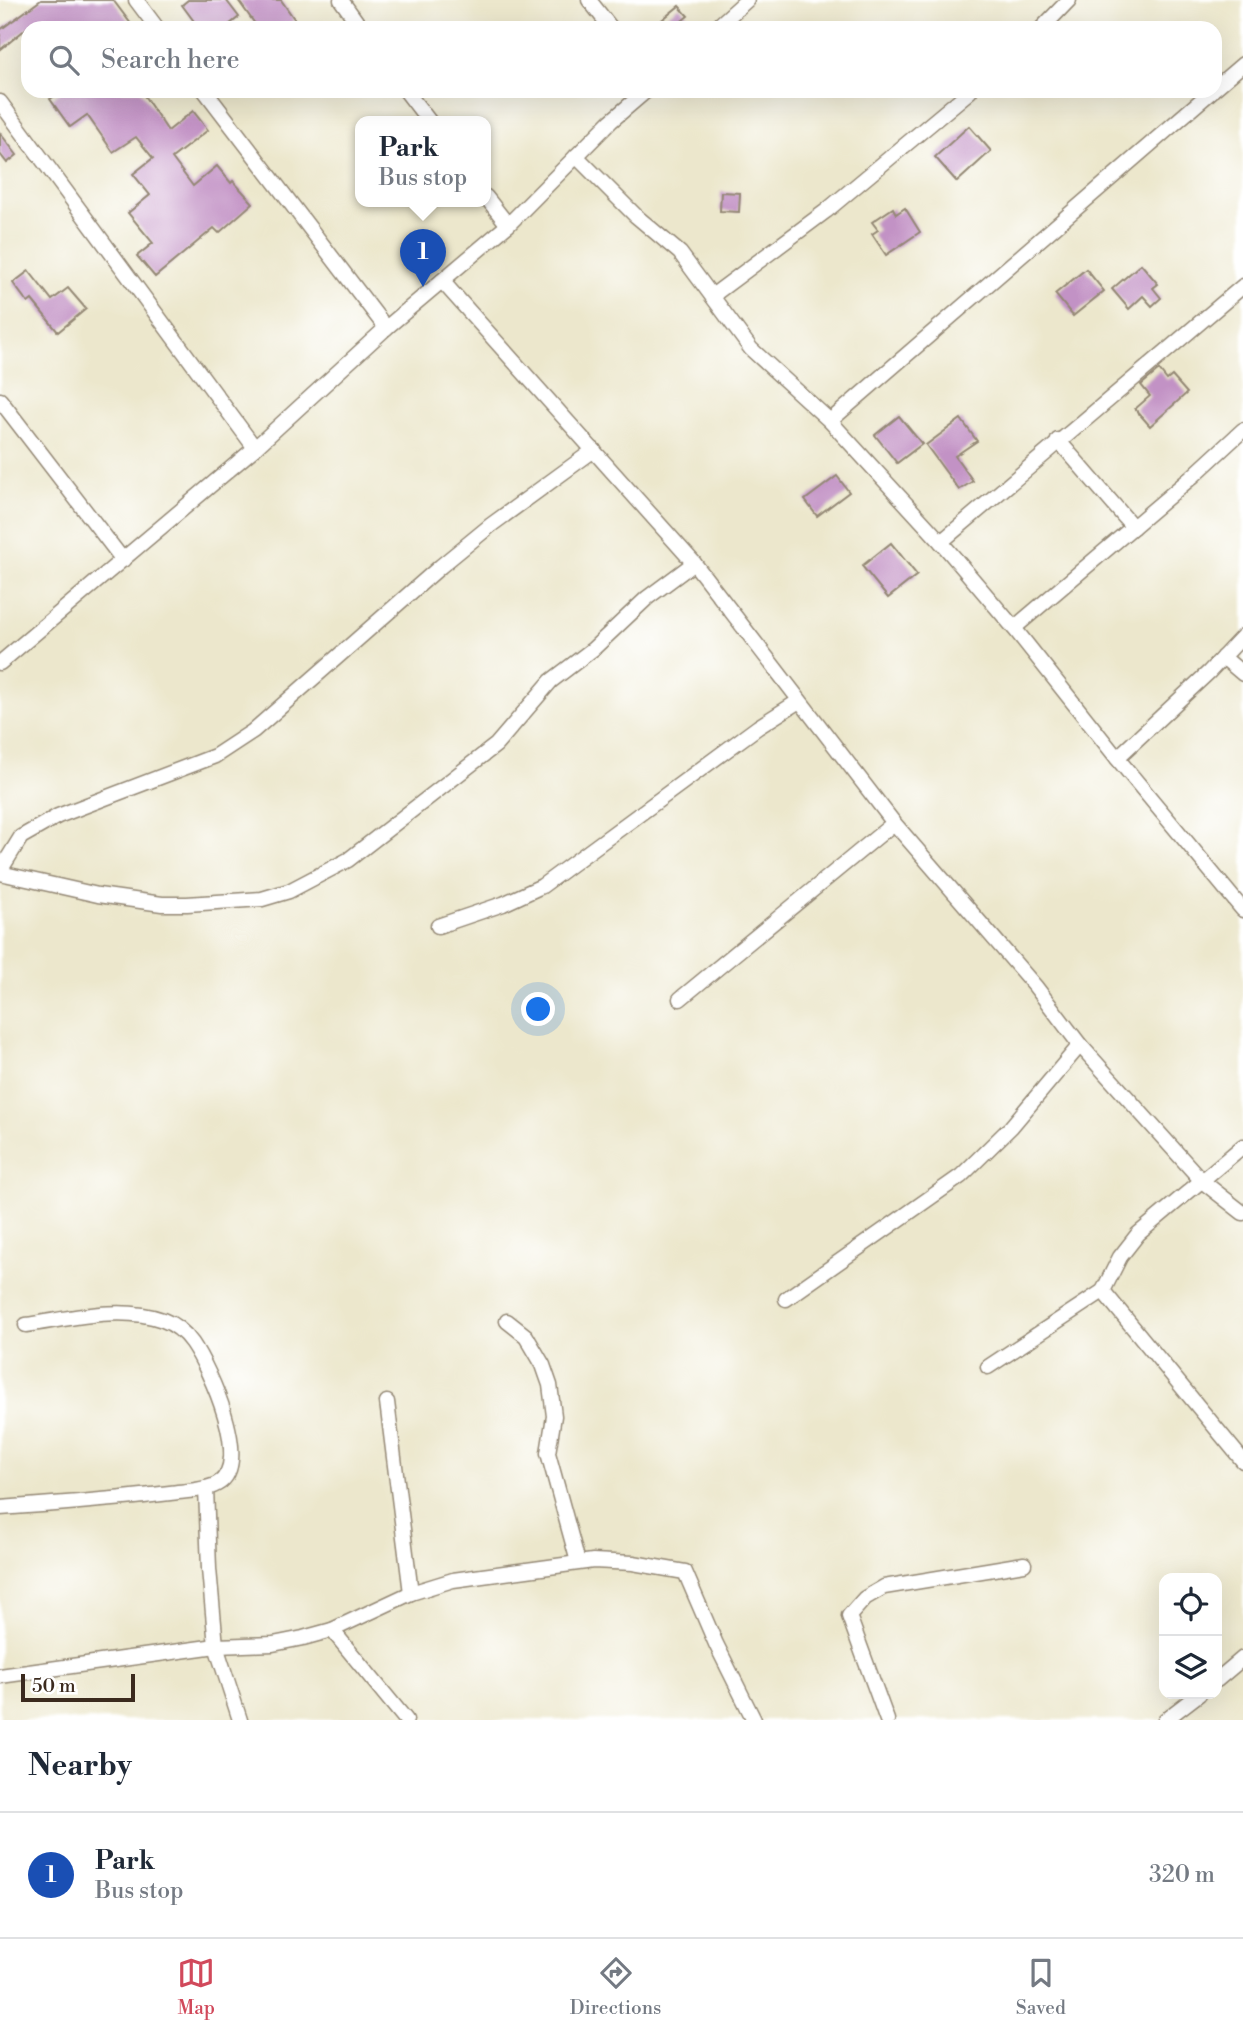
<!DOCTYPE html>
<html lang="en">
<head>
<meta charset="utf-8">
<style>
  body { margin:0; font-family:"Libre Bodoni",serif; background:#f6f6f7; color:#1f2937 }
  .controls { position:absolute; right:21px; bottom:21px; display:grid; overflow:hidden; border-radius:14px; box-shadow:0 7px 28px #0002 }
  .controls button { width:63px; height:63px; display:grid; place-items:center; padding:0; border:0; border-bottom:2px solid #e0e1e3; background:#fff; color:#1f2937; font:35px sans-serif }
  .scale { position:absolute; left:21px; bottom:18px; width:114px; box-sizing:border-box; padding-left:7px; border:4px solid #3b2a1e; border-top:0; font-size:19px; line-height:24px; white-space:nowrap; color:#3b2a1e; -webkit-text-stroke:5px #fff; paint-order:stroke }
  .you { position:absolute; left:539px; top:1010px; width:24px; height:24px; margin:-18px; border:5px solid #fff; border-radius:50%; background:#1a73e8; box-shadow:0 0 0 10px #1a73e833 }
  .badge { display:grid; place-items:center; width:46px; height:46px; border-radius:50%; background:#d1495b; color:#fff; font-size:23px; font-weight:700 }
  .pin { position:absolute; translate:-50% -58px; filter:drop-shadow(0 2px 4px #0008) }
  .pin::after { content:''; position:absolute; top:37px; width:24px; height:21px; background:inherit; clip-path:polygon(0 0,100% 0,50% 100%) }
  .popup { position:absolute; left:355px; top:116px; width:136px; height:91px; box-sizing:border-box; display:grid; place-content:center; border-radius:14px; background:#fff; filter:drop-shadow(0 2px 5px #0005); font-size:23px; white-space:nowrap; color:#747a83 }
  .popup b { font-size:26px; color:#1f2937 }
  .popup::after { content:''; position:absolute; left:50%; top:100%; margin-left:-14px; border:14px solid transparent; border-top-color:#fff }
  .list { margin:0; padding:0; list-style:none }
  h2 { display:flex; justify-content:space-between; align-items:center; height:91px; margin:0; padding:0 28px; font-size:30px }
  h2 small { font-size:23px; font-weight:400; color:#747a83 }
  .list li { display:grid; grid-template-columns:46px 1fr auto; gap:21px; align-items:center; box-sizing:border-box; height:126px; padding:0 28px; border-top:2px solid #e0e1e3 }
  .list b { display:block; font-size:26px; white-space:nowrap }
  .list p { margin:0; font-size:23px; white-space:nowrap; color:#747a83 }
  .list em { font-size:23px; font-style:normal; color:#747a83 }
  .icon { flex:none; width:38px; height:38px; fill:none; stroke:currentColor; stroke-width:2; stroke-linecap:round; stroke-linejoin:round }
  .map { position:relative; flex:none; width:1243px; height:1720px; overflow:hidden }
  .search { position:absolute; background:#fff; box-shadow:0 7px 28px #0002; left:21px; right:21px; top:21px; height:77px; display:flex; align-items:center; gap:18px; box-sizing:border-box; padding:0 24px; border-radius:21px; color:#747a83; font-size:26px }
  .sheet { height:217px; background:#fff }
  nav { display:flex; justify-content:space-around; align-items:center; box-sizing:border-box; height:98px; border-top:2px solid #e0e1e3; background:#fff; font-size:19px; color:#747a83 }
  nav a { display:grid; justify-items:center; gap:4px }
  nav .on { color:#d1495b }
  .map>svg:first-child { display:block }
  .building { fill:#c292c5 }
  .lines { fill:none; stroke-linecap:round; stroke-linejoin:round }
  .minor-casing { stroke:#948875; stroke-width:17 }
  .minor { stroke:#fff; stroke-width:14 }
</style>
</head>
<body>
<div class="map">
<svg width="1243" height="1720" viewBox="0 0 1243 1720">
  <rect width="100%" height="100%" fill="#fff"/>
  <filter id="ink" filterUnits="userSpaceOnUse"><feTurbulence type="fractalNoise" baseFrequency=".0143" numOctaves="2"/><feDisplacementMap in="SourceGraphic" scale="14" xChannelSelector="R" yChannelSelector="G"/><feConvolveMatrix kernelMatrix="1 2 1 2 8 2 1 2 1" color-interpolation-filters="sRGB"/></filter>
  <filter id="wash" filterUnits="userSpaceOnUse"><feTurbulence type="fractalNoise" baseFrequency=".00686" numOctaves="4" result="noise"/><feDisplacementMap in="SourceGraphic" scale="28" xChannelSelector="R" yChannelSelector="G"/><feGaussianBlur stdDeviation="1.57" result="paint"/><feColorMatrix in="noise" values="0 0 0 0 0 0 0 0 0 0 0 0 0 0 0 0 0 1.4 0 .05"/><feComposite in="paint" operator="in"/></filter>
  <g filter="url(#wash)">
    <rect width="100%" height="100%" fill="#ece7cc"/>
    <g id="blocks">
      <g class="building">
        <polygon points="41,0 113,0 134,28 27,28 0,50 0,30"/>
        <polygon points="188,0 226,0 239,17 225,28 199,28 182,5"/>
        <polygon points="238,0 281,0 295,20 284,28 258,28"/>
        <polygon points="679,6 688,16 673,28 652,28"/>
        <polygon points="63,91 141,91 168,131 193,111 208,130 172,158 193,186 217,166 231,183 233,181 253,203 219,233 214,228 155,277 137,256 153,243 128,213 150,195 133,174 153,158 136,137 113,152 87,115 70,127 50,99"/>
        <polygon points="969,126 991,151 957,182 935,157"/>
        <polygon points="0,133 17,155 7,163 0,154"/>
        <polygon points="721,192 740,193 739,212 720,211"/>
        <polygon points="893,208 896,214 905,208 920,232 886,255 872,234 878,230 872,222"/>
        <polygon points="1141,264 1158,284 1153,288 1161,298 1152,306 1143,296 1129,309 1112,289"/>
        <polygon points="1086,269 1104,291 1073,316 1055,294"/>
        <polygon points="29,271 52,300 68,288 86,309 58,332 32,300 28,303 13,283"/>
        <polygon points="1159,370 1167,380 1172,376 1187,393 1150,426 1135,409 1150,396 1141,385"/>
        <polygon points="899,416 922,444 897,463 875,435"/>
        <polygon points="961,419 977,441 955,456 973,481 959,490 926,445"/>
        <polygon points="837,476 849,492 817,516 805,500"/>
        <polygon points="891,543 917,575 888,598 862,566"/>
      </g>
    </g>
  </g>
  <g filter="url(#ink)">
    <use href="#blocks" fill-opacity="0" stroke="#948875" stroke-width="2"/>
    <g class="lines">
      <g class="minor-casing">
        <g id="minor">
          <polyline points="136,0 157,28"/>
          <polyline points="341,0 361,28"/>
          <polyline points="589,0 611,28"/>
          <polyline points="716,28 747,0"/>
          <polyline points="1042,28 1069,0"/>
          <polyline points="1215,88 1243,64"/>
          <polyline points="205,91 386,328"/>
          <polyline points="406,91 429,121"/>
          <polyline points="0,102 255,448"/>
          <polyline points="576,156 636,216 680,253 751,349 830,421 941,542 1014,628 1117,758 1243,910"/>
          <polyline points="486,197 508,225"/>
          <polyline points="442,281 694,563 894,823 1035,986 1080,1045 1202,1181 1243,1213"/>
          <polyline points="712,296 826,211 970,91"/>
          <polyline points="0,400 123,560"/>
          <polyline points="830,421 1212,91"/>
          <polyline points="1058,440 1133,527"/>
          <polyline points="941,542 1243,286"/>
          <polyline points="1014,628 1193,476 1243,430"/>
          <polyline points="1223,657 1243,674"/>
          <polyline points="0,663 255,448 386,328 508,225 611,121 646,91"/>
          <polyline points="1117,758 1209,672 1243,636"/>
          <polyline points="0,871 21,837 58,816 215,756 253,731 441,566 491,525 594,450"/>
          <polyline points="0,873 98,895 162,904 187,904 262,899 289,891 348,860 496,745 551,681 593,649 647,598 694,563"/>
          <polyline points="438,926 503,904 542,886 758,727 799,701"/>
          <polyline points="680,999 894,823"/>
          <polyline points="1103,1291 1243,1461"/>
          <polyline points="786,1299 961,1176 1011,1127 1080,1045"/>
          <polyline points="507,1321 526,1336 543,1365 550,1385 554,1416 548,1453 578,1562"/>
          <polyline points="988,1367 1103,1291 1120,1257 1138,1234 1243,1146"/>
          <polyline points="387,1402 411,1593"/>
          <polyline points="206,1488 209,1569 216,1646 240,1720"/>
          <path d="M0,1508c57,-4 113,-8 170,-15 15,-2 34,-2 47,-9 37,-20 -8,-116 -25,-141 -7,-10 -18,-19 -29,-23 -43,-15 -94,-1 -137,5"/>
          <polyline points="332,1630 406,1720"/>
          <polyline points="0,1676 216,1646 273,1644 303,1638 332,1630 411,1593 453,1580 593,1561 633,1563 685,1572 716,1644 754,1720"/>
          <polyline points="1217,1680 1243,1658"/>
          <polyline points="887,1720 849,1616 865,1598 884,1587 1024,1564"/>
          <polyline points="1165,1720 1199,1694"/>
        </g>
      </g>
      <use href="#minor" class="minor"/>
    </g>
  </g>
</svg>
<div class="controls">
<button><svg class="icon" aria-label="locate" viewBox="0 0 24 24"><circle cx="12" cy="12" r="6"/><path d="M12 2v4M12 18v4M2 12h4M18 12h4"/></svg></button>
<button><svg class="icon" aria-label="layers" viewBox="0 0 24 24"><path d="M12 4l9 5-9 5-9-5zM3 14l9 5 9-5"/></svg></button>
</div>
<div class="scale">50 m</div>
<div class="you"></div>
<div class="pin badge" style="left:423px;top:287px;background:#1a4fb4">1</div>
<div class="popup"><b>Park</b>Bus stop</div>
<div class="search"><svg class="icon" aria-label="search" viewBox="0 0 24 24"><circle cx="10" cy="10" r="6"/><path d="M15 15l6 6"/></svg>Search here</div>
</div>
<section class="sheet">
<h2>Nearby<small></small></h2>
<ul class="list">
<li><span class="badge" style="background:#1a4fb4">1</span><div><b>Park</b><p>Bus stop</p></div><em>320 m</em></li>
</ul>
</section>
<nav>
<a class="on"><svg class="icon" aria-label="map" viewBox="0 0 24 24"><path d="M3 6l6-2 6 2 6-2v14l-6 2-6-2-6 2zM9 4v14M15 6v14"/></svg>Map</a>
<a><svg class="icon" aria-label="directions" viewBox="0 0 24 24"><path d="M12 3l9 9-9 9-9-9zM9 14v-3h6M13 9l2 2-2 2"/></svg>Directions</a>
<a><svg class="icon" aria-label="saved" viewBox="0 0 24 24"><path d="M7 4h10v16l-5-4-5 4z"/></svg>Saved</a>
</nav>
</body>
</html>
